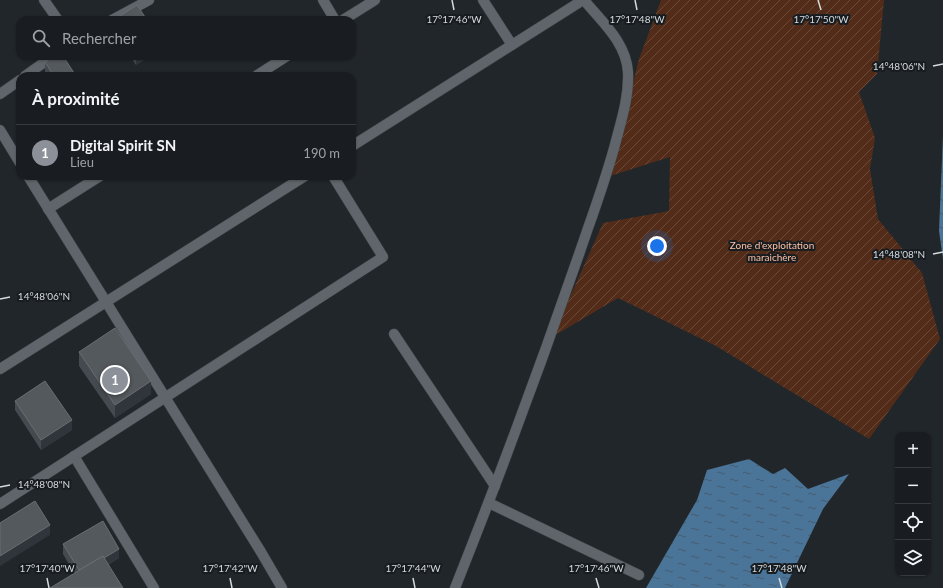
<!DOCTYPE html>
<html lang="fr">
<head>
<meta charset="utf-8">
<style>
  body { margin:0; font-family:Lato,sans-serif; background:#26292d; color:#f1f3f6 }
  .controls { position:absolute; right:12px; bottom:12px; display:grid; overflow:hidden; border-radius:8px; box-shadow:0 1px 3px #0004 }
  .controls button { width:36px; height:36px; display:grid; place-items:center; padding:0; border:0; border-bottom:1px solid #373a3e; background:#191c20; color:#f1f3f6; font:20px sans-serif }
  .you { position:absolute; left:657px; top:246px; width:14px; height:14px; margin:-10px; border:3px solid #fff; border-radius:50%; background:#1a73e8; box-shadow:0 0 0 6px #1a73e833 }
  .badge { display:grid; place-items:center; width:26px; height:26px; border-radius:50%; background:#8c9099; color:#fff; font-size:13px; font-weight:700 }
  .pin { position:absolute; translate:-50% -50%; border:2px solid #fff; box-shadow:0 1px 4px #0006 }
  .list { margin:0; padding:0; list-style:none }
  h2 { display:flex; justify-content:space-between; align-items:center; height:52px; margin:0; padding:0 16px; font-size:17px }
  h2 small { font-size:13px; font-weight:400; color:#9fa1a5 }
  .list li { display:grid; grid-template-columns:26px 1fr auto; gap:12px; align-items:center; box-sizing:border-box; height:56px; padding:0 16px; border-top:1px solid #373a3e }
  .list b { display:block; font-size:15px; white-space:nowrap }
  .list p { margin:0; font-size:13px; white-space:nowrap; color:#9fa1a5 }
  .list em { font-size:13px; font-style:normal; color:#9fa1a5 }
  .icon { flex:none; width:22px; height:22px; fill:none; stroke:currentColor; stroke-width:2; stroke-linecap:round; stroke-linejoin:round }
  .map { position:relative; flex:none; width:943px; height:588px; overflow:hidden }
  .search { position:absolute; background:#191c20; box-shadow:0 1px 3px #0004; left:16px; top:16px; width:340px; height:44px; display:flex; align-items:center; gap:10px; box-sizing:border-box; padding:0 14px; border-radius:12px; color:#9fa1a5; font-size:15px }
  .panel { position:absolute; background:#191c20; box-shadow:0 1px 3px #0004; left:16px; top:72px; width:340px; height:108px; border-radius:12px }
  .map>svg:first-child { display:block }
  .garden { fill:url(#garden-furrows) }
  .water { fill:url(#water-ripples) }
  .lines { fill:none; stroke-linecap:round; stroke-linejoin:round }
  .minor-casing { stroke:#3f4448; stroke-width:11 }
  .minor { stroke:#5f656b; stroke-width:10 }
  .wall { fill:#444a4f }
  .shaded-wall { fill:#2f353a }
  .building { fill:#54595e; stroke:#686e72 }
  .ticks { fill:none; stroke:#d6dadd; stroke-width:1.5 }
  .labels { text-anchor:middle; dominant-baseline:central; stroke-width:4; stroke-linejoin:round; paint-order:stroke }
  .park-label { font-size:10px; fill:#ffc0a2; stroke:#171c21 }
  .ticks-label { font-size:10px; text-anchor:middle; fill:#d6dadd; stroke:#171c21; stroke-width:4; stroke-linejoin:round; paint-order:stroke }
</style>
</head>
<body>
<div class="map">
<svg width="943" height="588" viewBox="0 0 943 588">
  <defs>
    <pattern id="garden-furrows" width="10" height="10" patternUnits="userSpaceOnUse"><rect width="10" height="10" fill="#522c18"/><path d="M-1 1l2-2M0 10L10 0M9 11l2-2" fill="none" stroke="#6a4a39"/></pattern>
    <pattern id="water-ripples" width="26" height="14" patternUnits="userSpaceOnUse"><rect width="26" height="14" fill="#4a7498"/><path d="M2 4q2-2 4 0t4 0M15 11q2-2 4 0t4 0" fill="none" stroke="#465d71"/></pattern>
  </defs>
  <rect width="100%" height="100%" fill="#21262a"/>
  <polygon class="garden" points="661,0 884,0 877,74 859,92 875,138 870,169 878,219 922,273 940,339 869,439 716,346 618,298 552,337 603,223 669,211 670,157 610,176 639,59"/>
  <g class="water">
    <polygon points="943,135 943,259 939,231"/>
    <polygon points="749,459 773,474 785,468 808,489 849,474 823,509 785,588 646,588 697,500 707,470"/>
  </g>
  <g class="lines">
    <g class="minor-casing">
      <g id="minor">
        <polyline points="44,0 58,20"/>
        <polyline points="323,0 335,20"/>
        <polyline points="483,0 512,45"/>
        <polyline points="112,20 149,0"/>
        <polyline points="343,20 375,0"/>
        <polyline points="25,76 53,56"/>
        <polyline points="256,76 287,56"/>
        <polyline points="0,94 20,80"/>
        <polyline points="0,130 20,163"/>
        <polyline points="352,146 583,0"/>
        <polyline points="28,176 261,552 282,588"/>
        <polyline points="48,209 100,176"/>
        <polyline points="394,334 495,486"/>
        <polyline points="0,369 305,176"/>
        <polyline points="74,456 154,588"/>
        <polyline points="489,503 639,575"/>
        <polyline points="0,504 383,257 333,176"/>
        <path d="M455,588c47,-118 91,-237 132,-357 11,-31 22,-62 30,-94 6,-22 12,-43 11,-65 -2,-30 -26,-50 -44,-72"/>
      </g>
    </g>
    <use href="#minor" class="minor"/>
  </g>
  <g class="wall">
    <polygon points="130,56 150,56 136,65"/>
    <polygon points="45,62 76,76 48,76 45,72"/>
    <polygon points="79,352 151,394 115,418 79,366"/>
    <polygon points="15,401 72,430 41,450 15,410"/>
    <polygon points="63,544 119,558 108,565 74,573 63,554"/>
  </g>
  <g class="shaded-wall">
    <polygon points="136,56 150,56 136,65"/>
    <polygon points="151,381 151,394 115,418 115,405"/>
    <polygon points="72,420 72,430 41,450 41,440"/>
    <polygon points="50,525 50,535 0,566 0,556"/>
    <polygon points="119,549 119,558 79,581 79,572"/>
  </g>
  <g class="building">
    <polygon points="137,5 147,20 114,20"/>
    <polygon points="55,56 63,56 76,76 54,76 45,62"/>
    <polygon points="115,328 151,381 115,405 79,352"/>
    <polygon points="45,381 72,420 41,440 15,401"/>
    <polygon points="35,501 50,525 0,556 0,523"/>
    <polygon points="103,521 119,549 104,558 103,556 79,570 63,544"/>
    <polygon points="103,556 123,588 50,588"/>
  </g>
  <path class="ticks" d="M452,0l2,10M635,0l2,10M818,0l3,10M933,66l10,-2M933,254l10,-2M0,299l10,-2M0,487l10,-2M47,578l2,10M230,578l2,10M413,578l2,10M596,578l3,10M779,578l3,10"/>
  <g class="labels">
    <g class="park-label">
      <text x="772" y="245">Zone d'exploitation<tspan x="772" dy="12">maraichère</tspan></text>
    </g>
  </g>
  <g class="ticks-label">
    <text x="454" y="23">17°17'46"W</text>
    <text x="637" y="23">17°17'48"W</text>
    <text x="821" y="23">17°17'50"W</text>
    <text x="899" y="70">14°48'06"N</text>
    <text x="899" y="258">14°48'08"N</text>
    <text x="44" y="300">14°48'06"N</text>
    <text x="44" y="488">14°48'08"N</text>
    <text x="47" y="572">17°17'40"W</text>
    <text x="230" y="572">17°17'42"W</text>
    <text x="413" y="572">17°17'44"W</text>
    <text x="596" y="572">17°17'46"W</text>
    <text x="779" y="572">17°17'48"W</text>
  </g>
</svg>
<div class="controls">
<button>+</button>
<button>−</button>
<button><svg class="icon" aria-label="locate" viewBox="0 0 24 24"><circle cx="12" cy="12" r="6"/><path d="M12 2v4M12 18v4M2 12h4M18 12h4"/></svg></button>
<button><svg class="icon" aria-label="layers" viewBox="0 0 24 24"><path d="M12 4l9 5-9 5-9-5zM3 14l9 5 9-5"/></svg></button>
</div>
<div class="you"></div>
<div class="pin badge" style="left:115px;top:380px">1</div>
<div class="search"><svg class="icon" aria-label="search" viewBox="0 0 24 24"><circle cx="10" cy="10" r="6"/><path d="M15 15l6 6"/></svg>Rechercher</div>
<section class="panel">
<h2>À proximité<small></small></h2>
<ul class="list">
<li><span class="badge">1</span><div><b>Digital Spirit SN</b><p>Lieu</p></div><em>190 m</em></li>
</ul>
</section>
</div>
</body>
</html>
